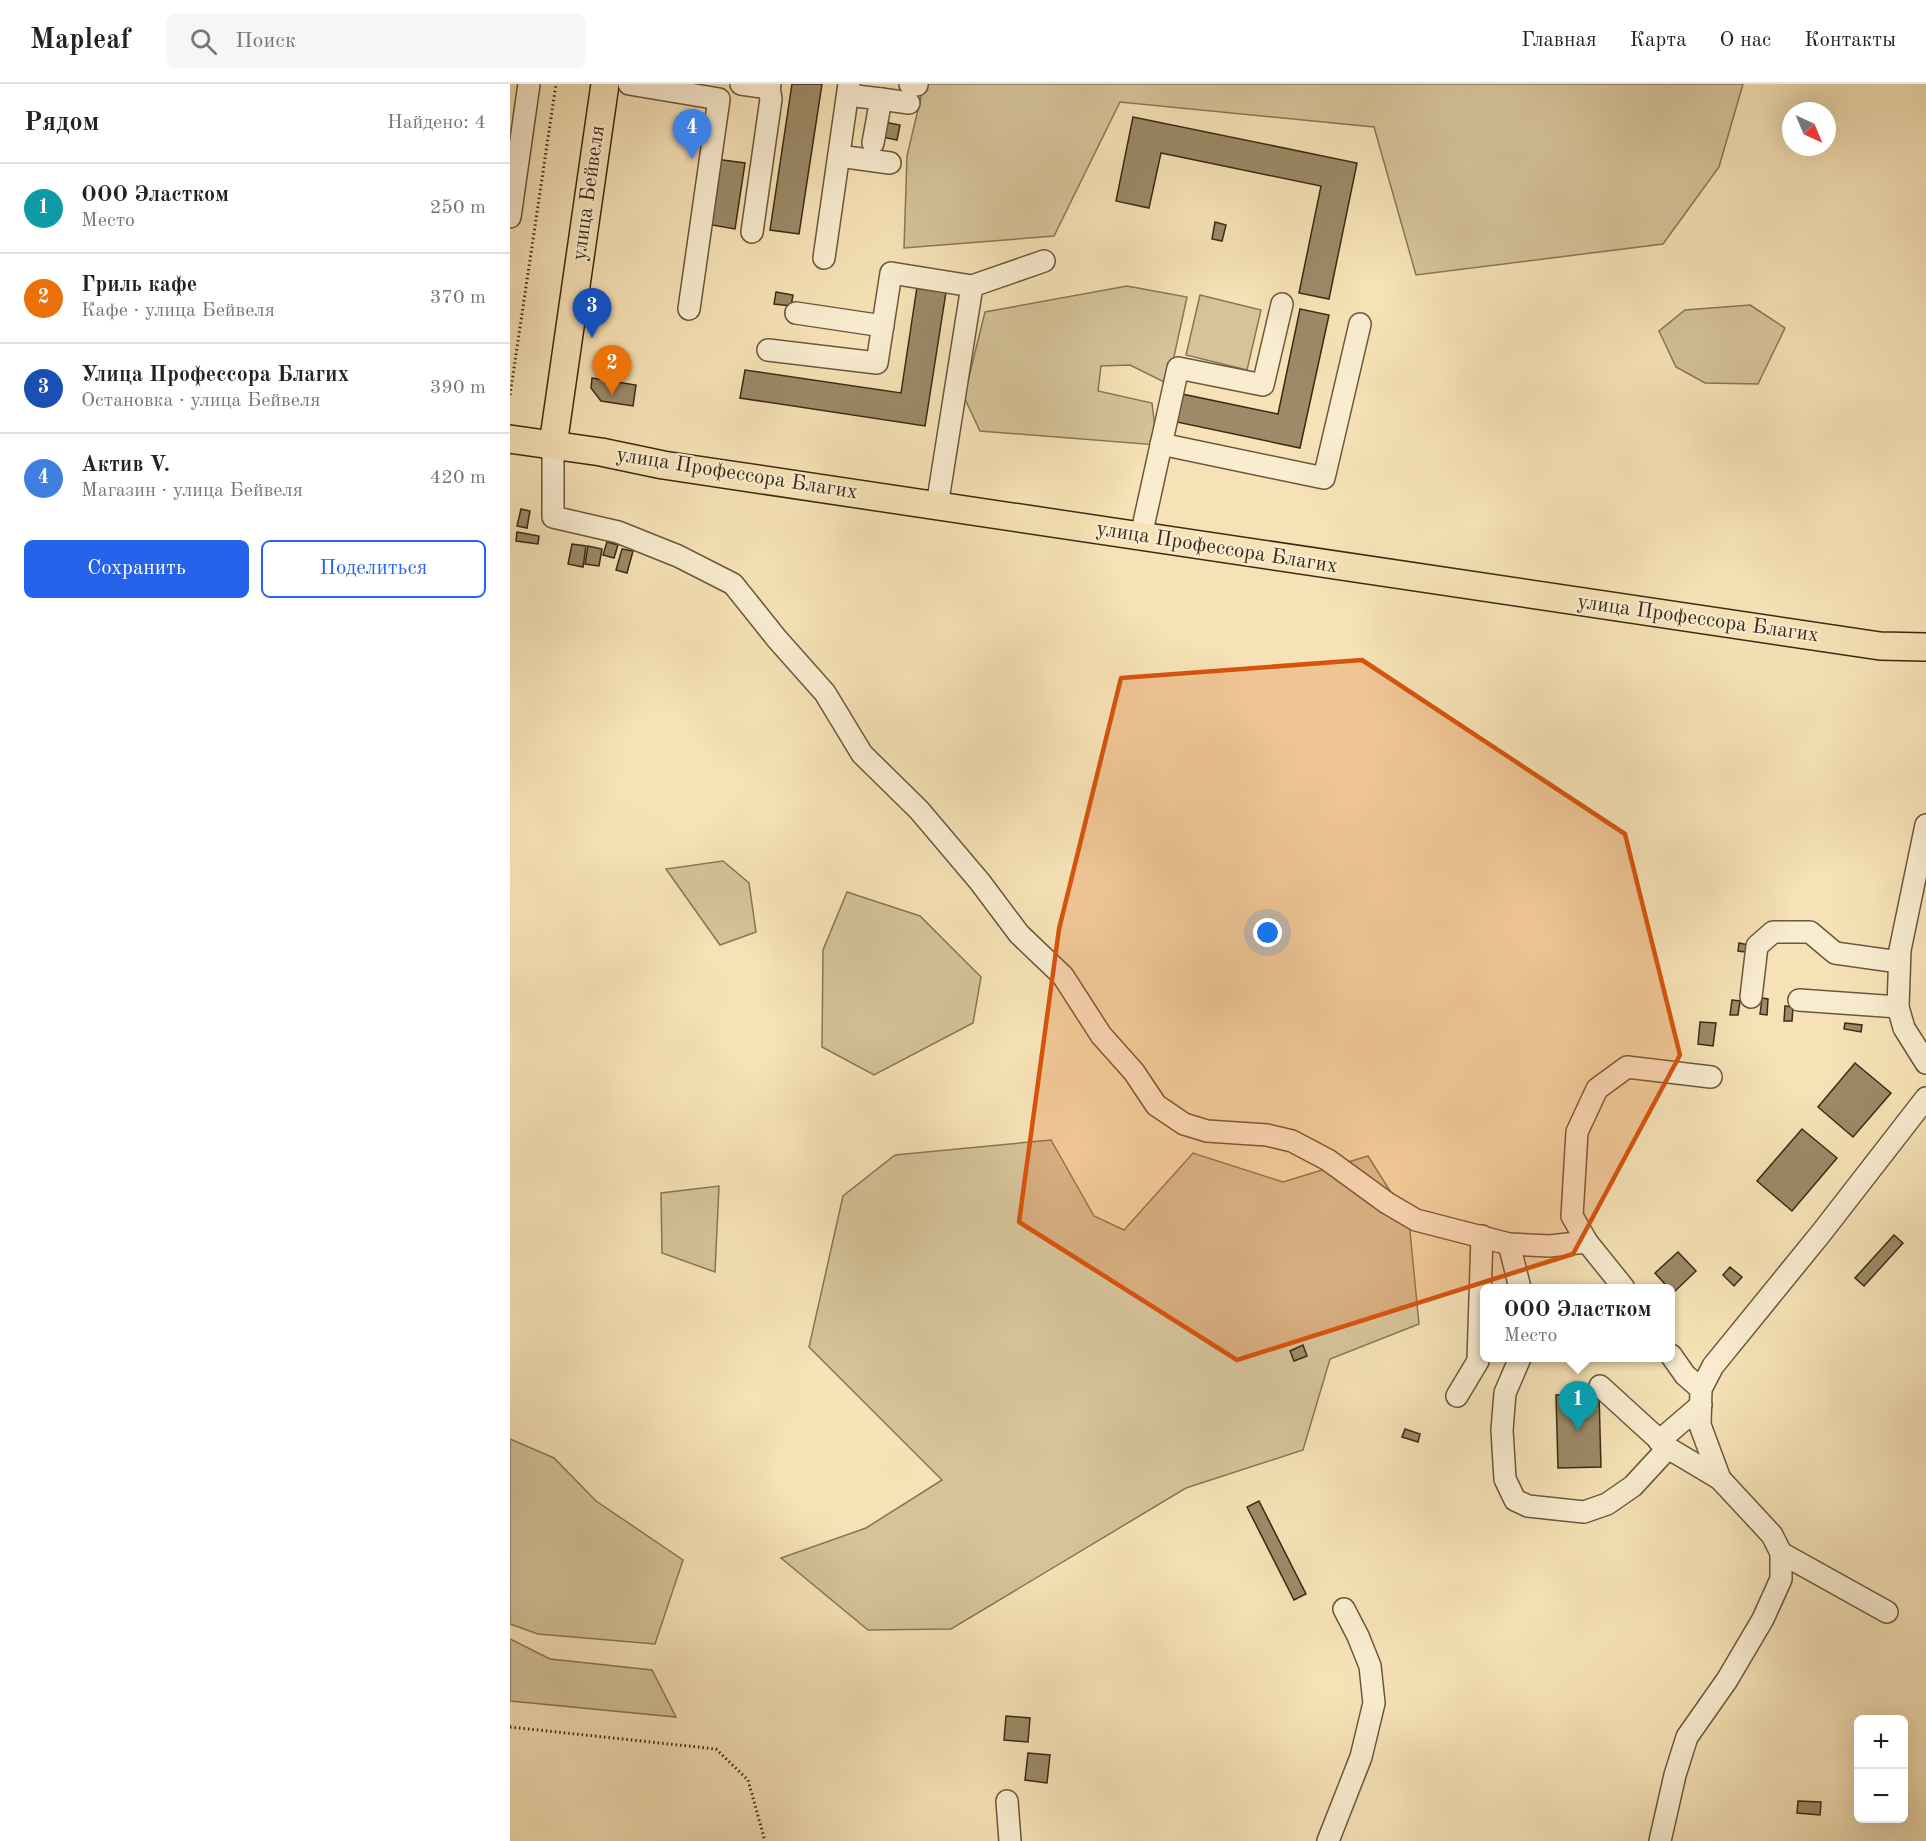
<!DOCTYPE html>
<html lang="ru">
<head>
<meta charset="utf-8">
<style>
  body { margin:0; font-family:"Old Standard TT",serif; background:#f6f6f6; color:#222 }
  .controls { position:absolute; right:18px; bottom:18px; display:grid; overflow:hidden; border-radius:9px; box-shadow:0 6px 24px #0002 }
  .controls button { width:54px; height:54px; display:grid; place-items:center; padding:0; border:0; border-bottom:2px solid #e0e0e0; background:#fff; color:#222; font:30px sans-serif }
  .compass { position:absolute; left:1272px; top:18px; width:54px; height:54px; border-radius:50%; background:#fff; box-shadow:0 6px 24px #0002; rotate:136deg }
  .you { position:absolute; left:758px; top:849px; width:21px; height:21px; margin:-15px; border:4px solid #fff; border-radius:50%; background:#1a73e8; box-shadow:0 0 0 9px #1a73e833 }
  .badge { display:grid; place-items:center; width:39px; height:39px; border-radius:50%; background:#2563eb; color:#fff; font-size:20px; font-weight:700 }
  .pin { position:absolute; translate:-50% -50px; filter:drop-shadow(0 2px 3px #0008) }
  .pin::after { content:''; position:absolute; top:32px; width:21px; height:18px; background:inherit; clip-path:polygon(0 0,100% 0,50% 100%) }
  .popup { position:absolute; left:970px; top:1200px; width:195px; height:78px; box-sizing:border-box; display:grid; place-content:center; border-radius:9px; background:#fff; filter:drop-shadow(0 2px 4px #0005); font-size:20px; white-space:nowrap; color:#767676 }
  .popup b { font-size:22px; color:#222 }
  .popup::after { content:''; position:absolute; left:50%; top:100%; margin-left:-12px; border:12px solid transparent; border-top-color:#fff }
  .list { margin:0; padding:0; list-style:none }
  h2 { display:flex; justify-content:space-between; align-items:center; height:78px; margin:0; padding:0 24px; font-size:26px }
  h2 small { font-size:20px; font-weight:400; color:#767676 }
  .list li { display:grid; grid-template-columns:39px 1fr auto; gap:18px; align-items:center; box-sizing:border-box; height:90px; padding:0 24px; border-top:2px solid #e0e0e0 }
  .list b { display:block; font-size:22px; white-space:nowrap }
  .list p { margin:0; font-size:20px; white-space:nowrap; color:#767676 }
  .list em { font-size:20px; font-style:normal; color:#767676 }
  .actions { display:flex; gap:12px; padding:18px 24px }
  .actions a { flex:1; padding:14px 0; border:2px solid #2563eb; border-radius:9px; text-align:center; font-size:21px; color:#2563eb }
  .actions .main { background:#2563eb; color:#fff }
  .icon { flex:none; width:33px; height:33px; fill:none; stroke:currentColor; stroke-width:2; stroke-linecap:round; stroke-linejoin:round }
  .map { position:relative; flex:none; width:1416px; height:1757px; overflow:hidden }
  header { display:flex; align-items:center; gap:36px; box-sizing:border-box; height:84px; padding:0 30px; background:#fff; border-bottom:2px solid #e0e0e0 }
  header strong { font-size:28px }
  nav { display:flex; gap:33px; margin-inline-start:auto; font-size:21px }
  .search { width:420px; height:54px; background:#f6f6f6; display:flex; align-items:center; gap:15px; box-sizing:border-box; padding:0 21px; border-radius:9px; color:#767676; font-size:22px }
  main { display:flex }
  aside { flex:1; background:#fff }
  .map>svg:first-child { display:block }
  .green { fill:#d6c39a; stroke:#887657; stroke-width:1.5 }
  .building { fill:#9c8a68; stroke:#3b2a14; stroke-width:1.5 }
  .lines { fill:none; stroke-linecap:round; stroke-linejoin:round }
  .minor-casing { stroke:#6a583c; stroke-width:24 }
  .major-casing { stroke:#3b2a14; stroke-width:30 }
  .path { stroke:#3b2a14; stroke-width:3; stroke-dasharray:1.5 3; stroke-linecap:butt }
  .minor { stroke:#f9ecd0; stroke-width:21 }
  .major { stroke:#f6e2b6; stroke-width:27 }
  .marked { fill:#d7540d; fill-opacity:0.2; stroke:#d7540d; stroke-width:4.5; stroke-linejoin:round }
  .labels { text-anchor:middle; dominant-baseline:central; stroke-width:4.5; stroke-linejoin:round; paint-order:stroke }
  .street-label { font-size:21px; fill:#3b2a14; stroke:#f9ecd0 }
</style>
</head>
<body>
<header>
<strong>Mapleaf</strong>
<div class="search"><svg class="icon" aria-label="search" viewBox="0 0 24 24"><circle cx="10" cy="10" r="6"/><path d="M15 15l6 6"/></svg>Поиск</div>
<nav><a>Главная</a><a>Карта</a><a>О нас</a><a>Контакты</a></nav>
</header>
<main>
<aside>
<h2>Рядом<small>Найдено: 4</small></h2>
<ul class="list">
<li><span class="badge" style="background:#0f9aa8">1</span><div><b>ООО Эластком</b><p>Место</p></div><em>250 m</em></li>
<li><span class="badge" style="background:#e8710a">2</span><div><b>Гриль кафе</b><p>Кафе · улица Бейвеля</p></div><em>370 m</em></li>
<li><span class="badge" style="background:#1a4fb4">3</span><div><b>Улица Профессора Благих</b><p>Остановка · улица Бейвеля</p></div><em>390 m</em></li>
<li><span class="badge" style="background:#3f7fe0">4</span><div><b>Актив V.</b><p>Магазин · улица Бейвеля</p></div><em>420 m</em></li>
</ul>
<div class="actions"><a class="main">Сохранить</a><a>Поделиться</a></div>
</aside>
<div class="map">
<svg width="1416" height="1757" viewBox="0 0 1416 1757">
  <rect width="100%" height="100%" fill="#f6e2b6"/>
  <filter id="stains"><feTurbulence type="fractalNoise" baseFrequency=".00333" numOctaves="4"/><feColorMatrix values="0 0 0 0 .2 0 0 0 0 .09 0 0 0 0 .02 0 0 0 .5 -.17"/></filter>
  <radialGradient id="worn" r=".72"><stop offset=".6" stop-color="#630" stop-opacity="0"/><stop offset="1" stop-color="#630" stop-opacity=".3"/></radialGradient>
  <g class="green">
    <polygon points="414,0 1233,0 1209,83 1153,160 906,191 864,43 610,18 544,152 394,164 397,72"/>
    <polygon points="617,202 677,213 658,300 620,281 591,282 588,307 642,319 647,361 470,347 454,313 475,228"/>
    <polygon points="690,211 751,226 737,286 676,271"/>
    <polygon points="1240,221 1275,244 1248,300 1195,299 1166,283 1149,247 1175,226"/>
    <polygon points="213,777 239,799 246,848 210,861 156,785"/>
    <polygon points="337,808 410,832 471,893 463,939 364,991 312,963 313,866"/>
    <polygon points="541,1056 584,1132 614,1146 683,1069 773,1098 858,1072 899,1137 909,1240 820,1275 793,1366 676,1404 441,1545 358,1546 271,1474 356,1444 432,1396 299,1263 333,1112 385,1071"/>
    <polygon points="209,1102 205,1188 152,1169 151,1109"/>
    <polygon points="0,1355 44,1374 86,1417 173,1476 145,1560 28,1550 0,1540"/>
    <polygon points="0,1555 40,1575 142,1586 166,1633 0,1617"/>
  </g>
  <g class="building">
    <polygon points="282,0 312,0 289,150 260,146"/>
    <polygon points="623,33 847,79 819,215 789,209 811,102 651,69 639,124 606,117"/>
    <polygon points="374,38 390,41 387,56 372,53"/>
    <polygon points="205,75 235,79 225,145 196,140"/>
    <polygon points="705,138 716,141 712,157 702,155"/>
    <polygon points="407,203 436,208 415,342 230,314 235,286 391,309"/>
    <polygon points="266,208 283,211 281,222 264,220"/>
    <polygon points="790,225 819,231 790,364 662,337 667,309 768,330"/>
    <polygon points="82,294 126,301 123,322 91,317 81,304"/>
    <polygon points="11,425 20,427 17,444 7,442"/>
    <polygon points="7,448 29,452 28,460 6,457"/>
    <polygon points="97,458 108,461 104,474 93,471"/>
    <polygon points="62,460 76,462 73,483 58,480"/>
    <polygon points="78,462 92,465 89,482 75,480"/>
    <polygon points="112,465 123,467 117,489 106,486"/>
    <polygon points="1229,859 1244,862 1243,869 1228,867"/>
    <polygon points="1252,914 1258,915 1257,931 1250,930"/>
    <polygon points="1222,916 1230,917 1228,931 1220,931"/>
    <polygon points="1275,922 1283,923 1282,937 1274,937"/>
    <polygon points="1190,938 1206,939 1203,962 1188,960"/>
    <polygon points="1335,939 1352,941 1351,948 1334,945"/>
    <polygon points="1345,979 1381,1009 1343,1053 1308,1023"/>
    <polygon points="1292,1045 1327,1074 1282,1127 1247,1097"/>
    <polygon points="1384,1151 1393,1159 1354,1202 1345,1194"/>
    <polygon points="1168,1168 1186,1187 1163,1209 1145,1189"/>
    <polygon points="1220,1183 1232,1193 1224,1202 1213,1191"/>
    <polygon points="793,1261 797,1272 784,1277 780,1267"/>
    <polygon points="1089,1310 1091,1383 1048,1384 1046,1311"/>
    <polygon points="895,1345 910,1350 908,1358 892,1353"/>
    <polygon points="749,1417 796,1510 784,1516 737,1423"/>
    <polygon points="496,1632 520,1634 518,1658 494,1656"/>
    <polygon points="518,1669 540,1671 537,1699 515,1696"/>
    <polygon points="1288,1717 1311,1718 1310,1731 1287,1729"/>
  </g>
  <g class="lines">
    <g class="minor-casing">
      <g id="minor">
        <polyline points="119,0 209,15 179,225"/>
        <polyline points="231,0 259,4 260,0"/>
        <polyline points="400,0 407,1"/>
        <polyline points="338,11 371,15 363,59"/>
        <polyline points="371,15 399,19"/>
        <polyline points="329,72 380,79"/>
        <polyline points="0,133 19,0"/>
        <polyline points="242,148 261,15 259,4"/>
        <polyline points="314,174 339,0"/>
        <polyline points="286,229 373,242"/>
        <polyline points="258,266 367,279 381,189 462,202"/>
        <polyline points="651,360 814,394 850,240"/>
        <polyline points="43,361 43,433 108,448 168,472 223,500 267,555 315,609 352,670 409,726 470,798 509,850 553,892 591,951 624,988 646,1021 674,1040 697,1047 757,1051 782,1057 818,1076 877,1119 906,1136 999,1160 1039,1162 1077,1158"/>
        <polyline points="427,422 462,202 534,177"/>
        <polyline points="631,452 668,284 753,301 772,220"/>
        <polyline points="1416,741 1390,866 1388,923 1394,944 1416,979"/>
        <polyline points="1241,913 1247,862 1263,848 1300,848 1325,869 1389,878"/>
        <polyline points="1289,916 1388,923"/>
        <polyline points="999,1160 1010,1204"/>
        <polyline points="1114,1204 1077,1158 1062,1132 1067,1048 1087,1005 1117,983 1201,993"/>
        <polyline points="1161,1271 1175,1291 1191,1305"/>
        <polyline points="1010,1274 995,1309 992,1346 995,1395 1005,1416 1018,1422 1074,1428 1097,1420 1123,1402 1158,1364"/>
        <polyline points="1090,1302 1158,1364 1210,1395"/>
        <polyline points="947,1312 968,1277 972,1152"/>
        <polyline points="1149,1357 1191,1321"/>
        <polyline points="1271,1469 1377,1528"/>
        <polyline points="497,1717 500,1757"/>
        <polyline points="818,1757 851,1673 864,1619 860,1582 848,1552 834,1525"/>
        <polyline points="1150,1757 1165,1691 1177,1653 1217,1596 1253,1535 1271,1495 1271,1469 1262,1451 1210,1395 1190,1341 1191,1305 1203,1282 1312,1148 1416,1014"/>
      </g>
    </g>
    <g class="major-casing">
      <g id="major">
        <polyline points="0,355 91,368 153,381 1370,562 1416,563"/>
        <polyline points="43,361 95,0"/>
      </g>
    </g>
    <g class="path">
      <polyline points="0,311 46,0"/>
      <polyline points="0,1643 206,1665 238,1696 255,1757"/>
    </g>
    <use href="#minor" class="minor"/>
    <use href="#major" class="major"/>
  </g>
  <path class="marked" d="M852,576l263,174 55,221 -107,199 -336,106 -218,-138 40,-293 62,-251z"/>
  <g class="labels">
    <g class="street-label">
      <text transform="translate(79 109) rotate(-82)">улица Бейвеля</text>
      <text transform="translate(227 390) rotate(9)">улица Профессора Благих</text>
      <text transform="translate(707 464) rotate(9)">улица Профессора Благих</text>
      <text transform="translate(1188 535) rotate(8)">улица Профессора Благих</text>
    </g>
  </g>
  <rect width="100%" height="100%" filter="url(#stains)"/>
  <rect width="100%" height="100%" fill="url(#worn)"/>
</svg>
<div class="controls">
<button>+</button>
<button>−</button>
</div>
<svg class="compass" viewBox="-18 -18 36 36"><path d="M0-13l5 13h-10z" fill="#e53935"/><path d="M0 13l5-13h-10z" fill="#767676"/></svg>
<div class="you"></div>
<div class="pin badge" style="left:1068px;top:1347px;background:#0f9aa8">1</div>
<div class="popup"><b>ООО Эластком</b>Место</div>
<div class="pin badge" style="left:102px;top:311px;background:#e8710a">2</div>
<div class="pin badge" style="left:82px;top:254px;background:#1a4fb4">3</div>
<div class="pin badge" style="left:182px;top:75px;background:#3f7fe0">4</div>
</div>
</main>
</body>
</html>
